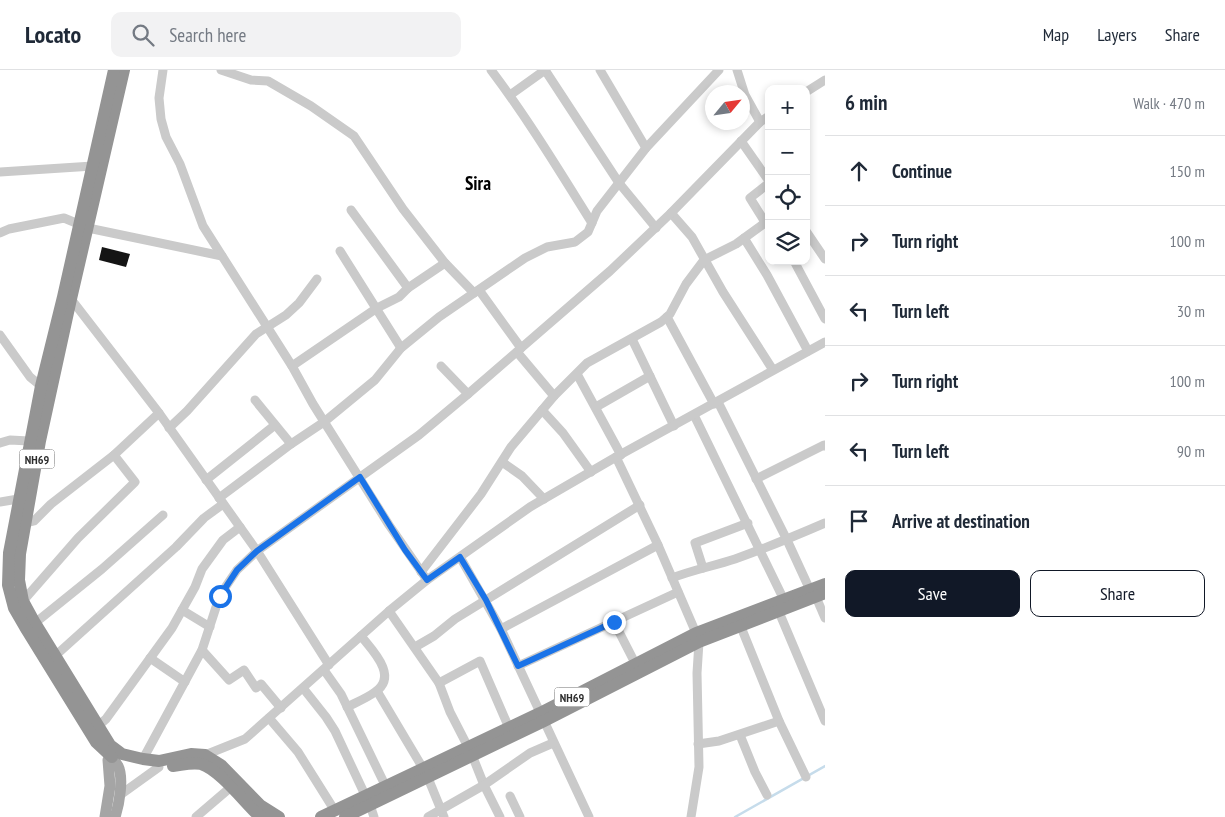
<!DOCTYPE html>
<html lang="en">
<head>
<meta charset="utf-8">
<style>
  body { margin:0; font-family:"PT Sans Narrow",sans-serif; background:#f2f2f3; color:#1f2937 }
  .controls { position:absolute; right:15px; top:15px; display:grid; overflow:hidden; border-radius:10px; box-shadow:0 2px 8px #0003 }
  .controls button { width:45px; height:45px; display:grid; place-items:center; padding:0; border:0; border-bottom:1px solid #e0e1e3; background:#fff; color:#1f2937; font:25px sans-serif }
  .compass { position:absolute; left:705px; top:15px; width:45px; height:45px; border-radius:50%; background:#fff; box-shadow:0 2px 8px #0003; rotate:61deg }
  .stop { position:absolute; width:15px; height:15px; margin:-11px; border:4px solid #1a73e8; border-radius:50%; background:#fff }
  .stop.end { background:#1a73e8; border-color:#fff; box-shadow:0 1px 5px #0008 }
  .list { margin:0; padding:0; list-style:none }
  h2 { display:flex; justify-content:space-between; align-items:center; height:65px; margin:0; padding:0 20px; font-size:21px }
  h2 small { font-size:16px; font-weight:400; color:#747a83 }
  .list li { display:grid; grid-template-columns:32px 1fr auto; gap:15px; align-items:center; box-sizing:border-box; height:70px; padding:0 20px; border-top:1px solid #e0e1e3 }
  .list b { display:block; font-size:19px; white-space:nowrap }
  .list em { font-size:16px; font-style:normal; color:#747a83 }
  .actions { display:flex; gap:10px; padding:15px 20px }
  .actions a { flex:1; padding:11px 0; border:1px solid #111827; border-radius:10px; text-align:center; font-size:18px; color:#111827 }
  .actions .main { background:#111827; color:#fff }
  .icon { flex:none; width:28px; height:28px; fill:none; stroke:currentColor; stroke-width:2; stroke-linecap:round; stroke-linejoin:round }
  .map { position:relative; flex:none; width:825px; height:747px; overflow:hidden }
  header { display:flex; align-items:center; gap:30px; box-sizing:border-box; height:70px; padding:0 25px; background:#fff; border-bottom:1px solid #e0e1e3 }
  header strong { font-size:24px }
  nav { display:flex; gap:28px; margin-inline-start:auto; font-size:18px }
  .search { width:350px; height:45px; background:#f2f2f3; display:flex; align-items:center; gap:12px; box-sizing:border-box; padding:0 18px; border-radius:10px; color:#747a83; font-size:19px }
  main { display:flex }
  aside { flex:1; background:#fff }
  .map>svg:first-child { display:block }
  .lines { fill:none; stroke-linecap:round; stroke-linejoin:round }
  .stream { stroke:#c6dceb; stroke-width:2.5 }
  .building { fill:#141414 }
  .minor { stroke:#cacaca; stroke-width:9 }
  .major { stroke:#a5a5a5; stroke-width:11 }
  .highway { stroke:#949494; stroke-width:12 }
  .route { stroke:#1a73e8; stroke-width:6 }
  .labels { text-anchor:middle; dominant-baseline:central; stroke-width:5; stroke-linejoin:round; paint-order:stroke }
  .shield { fill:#fff; stroke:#6c6c6c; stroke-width:1 }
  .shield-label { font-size:12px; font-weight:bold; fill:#2d2d2d }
  .district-label { font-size:19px; font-weight:bold; fill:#000; stroke:#fff }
</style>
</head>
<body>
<header>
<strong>Locato</strong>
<div class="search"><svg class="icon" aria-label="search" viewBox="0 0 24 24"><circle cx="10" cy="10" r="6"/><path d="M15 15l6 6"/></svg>Search here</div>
<nav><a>Map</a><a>Layers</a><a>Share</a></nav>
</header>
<main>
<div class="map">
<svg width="825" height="747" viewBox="0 0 825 747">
  <rect width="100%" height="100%" fill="#fff"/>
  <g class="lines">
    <polyline class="stream" points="735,747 825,696"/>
  </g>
  <polygon class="building" points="102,177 130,184 126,197 99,190"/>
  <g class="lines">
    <g class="minor">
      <polyline points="163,0 159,28 161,49 166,67 180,94 203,156 292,296 313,334 389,455 427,510"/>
      <polyline points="221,0 251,10 268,11 311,36 354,66 403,139 445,193 474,223"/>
      <path d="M491,0c37,49 69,102 101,153"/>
      <polyline points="545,0 619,113 656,158"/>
      <polyline points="600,0 646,78"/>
      <polyline points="737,0 745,25 760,52"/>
      <polyline points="806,22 825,10"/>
      <polyline points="510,25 545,0"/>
      <polyline points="741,71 769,111"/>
      <polyline points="0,102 93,96"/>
      <polyline points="351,140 408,218"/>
      <polyline points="671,143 692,167 723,222 773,300"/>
      <polyline points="765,152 750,128 769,113"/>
      <polyline points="806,161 825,189"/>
      <polyline points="0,163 9,159 64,148 88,158 222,186"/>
      <polyline points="744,168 767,205 808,281"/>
      <polyline points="340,181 401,278"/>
      <polyline points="794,191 825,249"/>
      <polyline points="479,220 521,278"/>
      <polyline points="71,229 159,343 257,481 329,595"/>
      <polyline points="667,247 714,334"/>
      <polyline points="0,265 30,307 41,316"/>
      <polyline points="632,269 674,356"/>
      <polyline points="517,282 554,326"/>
      <polyline points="292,296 377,238 399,227 408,218 445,193"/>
      <polyline points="441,296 468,324"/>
      <polyline points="577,304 621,385"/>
      <polyline points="255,330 291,374"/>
      <polyline points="718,332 787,470 810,520"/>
      <polyline points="596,337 650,306"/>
      <polyline points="542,340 563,363 591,402"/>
      <polyline points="694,345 784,530"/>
      <polyline points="169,358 187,341 256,264 286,245 299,233 317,209"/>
      <polyline points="0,373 10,370 29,371"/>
      <polyline points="616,387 658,475 696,563"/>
      <polyline points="502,392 522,406 544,429"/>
      <polyline points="756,409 824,375 825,376"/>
      <polyline points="206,410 275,355"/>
      <polyline points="219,428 291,374 324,352 375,310 401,278 439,247 525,188 547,177 575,172 588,162 597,141 646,78 719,0"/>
      <polyline points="0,432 18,429"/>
      <polyline points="26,453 34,451 51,434 114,385 159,343"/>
      <polyline points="460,487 501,559 589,747"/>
      <polyline points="703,498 695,473 748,453"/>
      <polyline points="421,502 481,424 511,377 554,326 587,293 661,252 670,244 686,214 704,190 736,174 769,150"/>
      <path d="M672,508c20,-8 42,-12 63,-19 31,-11 60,-23 90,-36"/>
      <polyline points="816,527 825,548"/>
      <polyline points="23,531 78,468 135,412 114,385"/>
      <polyline points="182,540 210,557"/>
      <polyline points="389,541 439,613 450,642 468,677"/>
      <polyline points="779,542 825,651"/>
      <polyline points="614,552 635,593"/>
      <polyline points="35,553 102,499 163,445"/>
      <polyline points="741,557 779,651 806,707"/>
      <polyline points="501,559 658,475"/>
      <polyline points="415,577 434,566 455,549 640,435"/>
      <polyline points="202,580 229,610 244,600 256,618 261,614 281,638"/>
      <polyline points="55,586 176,477 204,448 223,434"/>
      <polyline points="150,588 185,612"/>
      <polyline points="518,596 678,522"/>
      <polyline points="324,600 341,624 386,717"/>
      <polyline points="439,613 480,591 509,658"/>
      <polyline points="303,618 326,647 335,661 366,727"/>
      <polyline points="377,621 424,700"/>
      <path d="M347,637c10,-5 20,-9 28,-15 24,-16 -3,-42 -14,-56"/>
      <polyline points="269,648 298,682 335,741"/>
      <polyline points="98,656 106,649 172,558 195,517 202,499 223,470 240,457"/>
      <polyline points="740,665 755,702 767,725"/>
      <polyline points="698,674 719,671 779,651"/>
      <polyline points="205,685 245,669 389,541 427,510 530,437 616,387 825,272"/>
      <polyline points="472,685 484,715 500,747"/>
      <polyline points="143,689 202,580 220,525 237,500 257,481 419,365 468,324 610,201 671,143 760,52 769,46"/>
      <polyline points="428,708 444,747"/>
      <polyline points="120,725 159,697"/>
      <polyline points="510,726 520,747"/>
      <polyline points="370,735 374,747"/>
      <polyline points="196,747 231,717"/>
      <polyline points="428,747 484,715 530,683 553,673"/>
      <polyline points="691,747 699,697 697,603 699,572"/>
    </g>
    <g class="major">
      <path d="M111,686c2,3 5,7 7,10 6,12 1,39 -3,51"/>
      <polyline points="105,747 110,716 108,690 111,686"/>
    </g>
    <g class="highway">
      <polyline points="124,0 71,229 40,371 20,484 19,510 23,531 35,553 110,675 122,684 143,689 159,691 191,684 205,685 221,695 260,735 279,747"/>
      <polyline points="112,687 96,672 25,557 14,538 8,515 9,483 41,316 63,227 114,0"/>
      <path d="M173,696c9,-1 19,-4 28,-2 17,5 41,35 54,48l7,5"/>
      <polyline points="321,747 540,643 696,563 825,514"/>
      <polyline points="345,747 544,651 699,572 825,523"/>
    </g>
  </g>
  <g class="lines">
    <polyline class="route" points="220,526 237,500 257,481 360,407 405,480 427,510 460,487 486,530 518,596 614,552"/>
  </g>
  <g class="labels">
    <g class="shield">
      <rect x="19.5" y="379.5" width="35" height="19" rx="4"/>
      <rect x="554.5" y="617.5" width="35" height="19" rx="4"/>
    </g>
    <g class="shield-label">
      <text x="37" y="389">NH69</text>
      <text x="572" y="627">NH69</text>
    </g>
    <g class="district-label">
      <text x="478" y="113">Sira</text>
    </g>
  </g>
</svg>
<div class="controls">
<button>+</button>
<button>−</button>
<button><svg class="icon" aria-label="locate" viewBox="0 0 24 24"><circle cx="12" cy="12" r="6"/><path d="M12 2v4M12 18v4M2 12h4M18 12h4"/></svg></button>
<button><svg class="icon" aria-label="layers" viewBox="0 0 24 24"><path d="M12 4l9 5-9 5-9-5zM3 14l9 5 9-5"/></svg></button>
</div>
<svg class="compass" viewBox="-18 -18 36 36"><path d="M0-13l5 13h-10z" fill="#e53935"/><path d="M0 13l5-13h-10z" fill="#747a83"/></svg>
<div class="stop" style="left:220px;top:526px"></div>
<div class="stop end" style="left:614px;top:552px"></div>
</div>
<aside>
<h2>6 min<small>Walk · 470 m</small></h2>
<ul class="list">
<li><svg class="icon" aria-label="ahead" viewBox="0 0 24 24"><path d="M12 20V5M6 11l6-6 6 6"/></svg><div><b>Continue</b></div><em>150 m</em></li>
<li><svg class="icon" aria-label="right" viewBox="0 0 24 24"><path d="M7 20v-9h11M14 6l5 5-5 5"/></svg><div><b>Turn right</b></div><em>100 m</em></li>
<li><svg class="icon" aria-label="left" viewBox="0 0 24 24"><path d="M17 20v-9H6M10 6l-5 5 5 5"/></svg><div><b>Turn left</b></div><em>30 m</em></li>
<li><svg class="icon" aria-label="right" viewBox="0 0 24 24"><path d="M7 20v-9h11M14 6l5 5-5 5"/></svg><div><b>Turn right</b></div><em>100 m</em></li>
<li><svg class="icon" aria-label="left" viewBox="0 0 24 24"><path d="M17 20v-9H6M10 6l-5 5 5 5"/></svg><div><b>Turn left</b></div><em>90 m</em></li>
<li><svg class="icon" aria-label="arrive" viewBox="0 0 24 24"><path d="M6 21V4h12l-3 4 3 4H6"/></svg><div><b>Arrive at destination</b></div></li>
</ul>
<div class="actions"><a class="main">Save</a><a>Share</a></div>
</aside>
</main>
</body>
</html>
